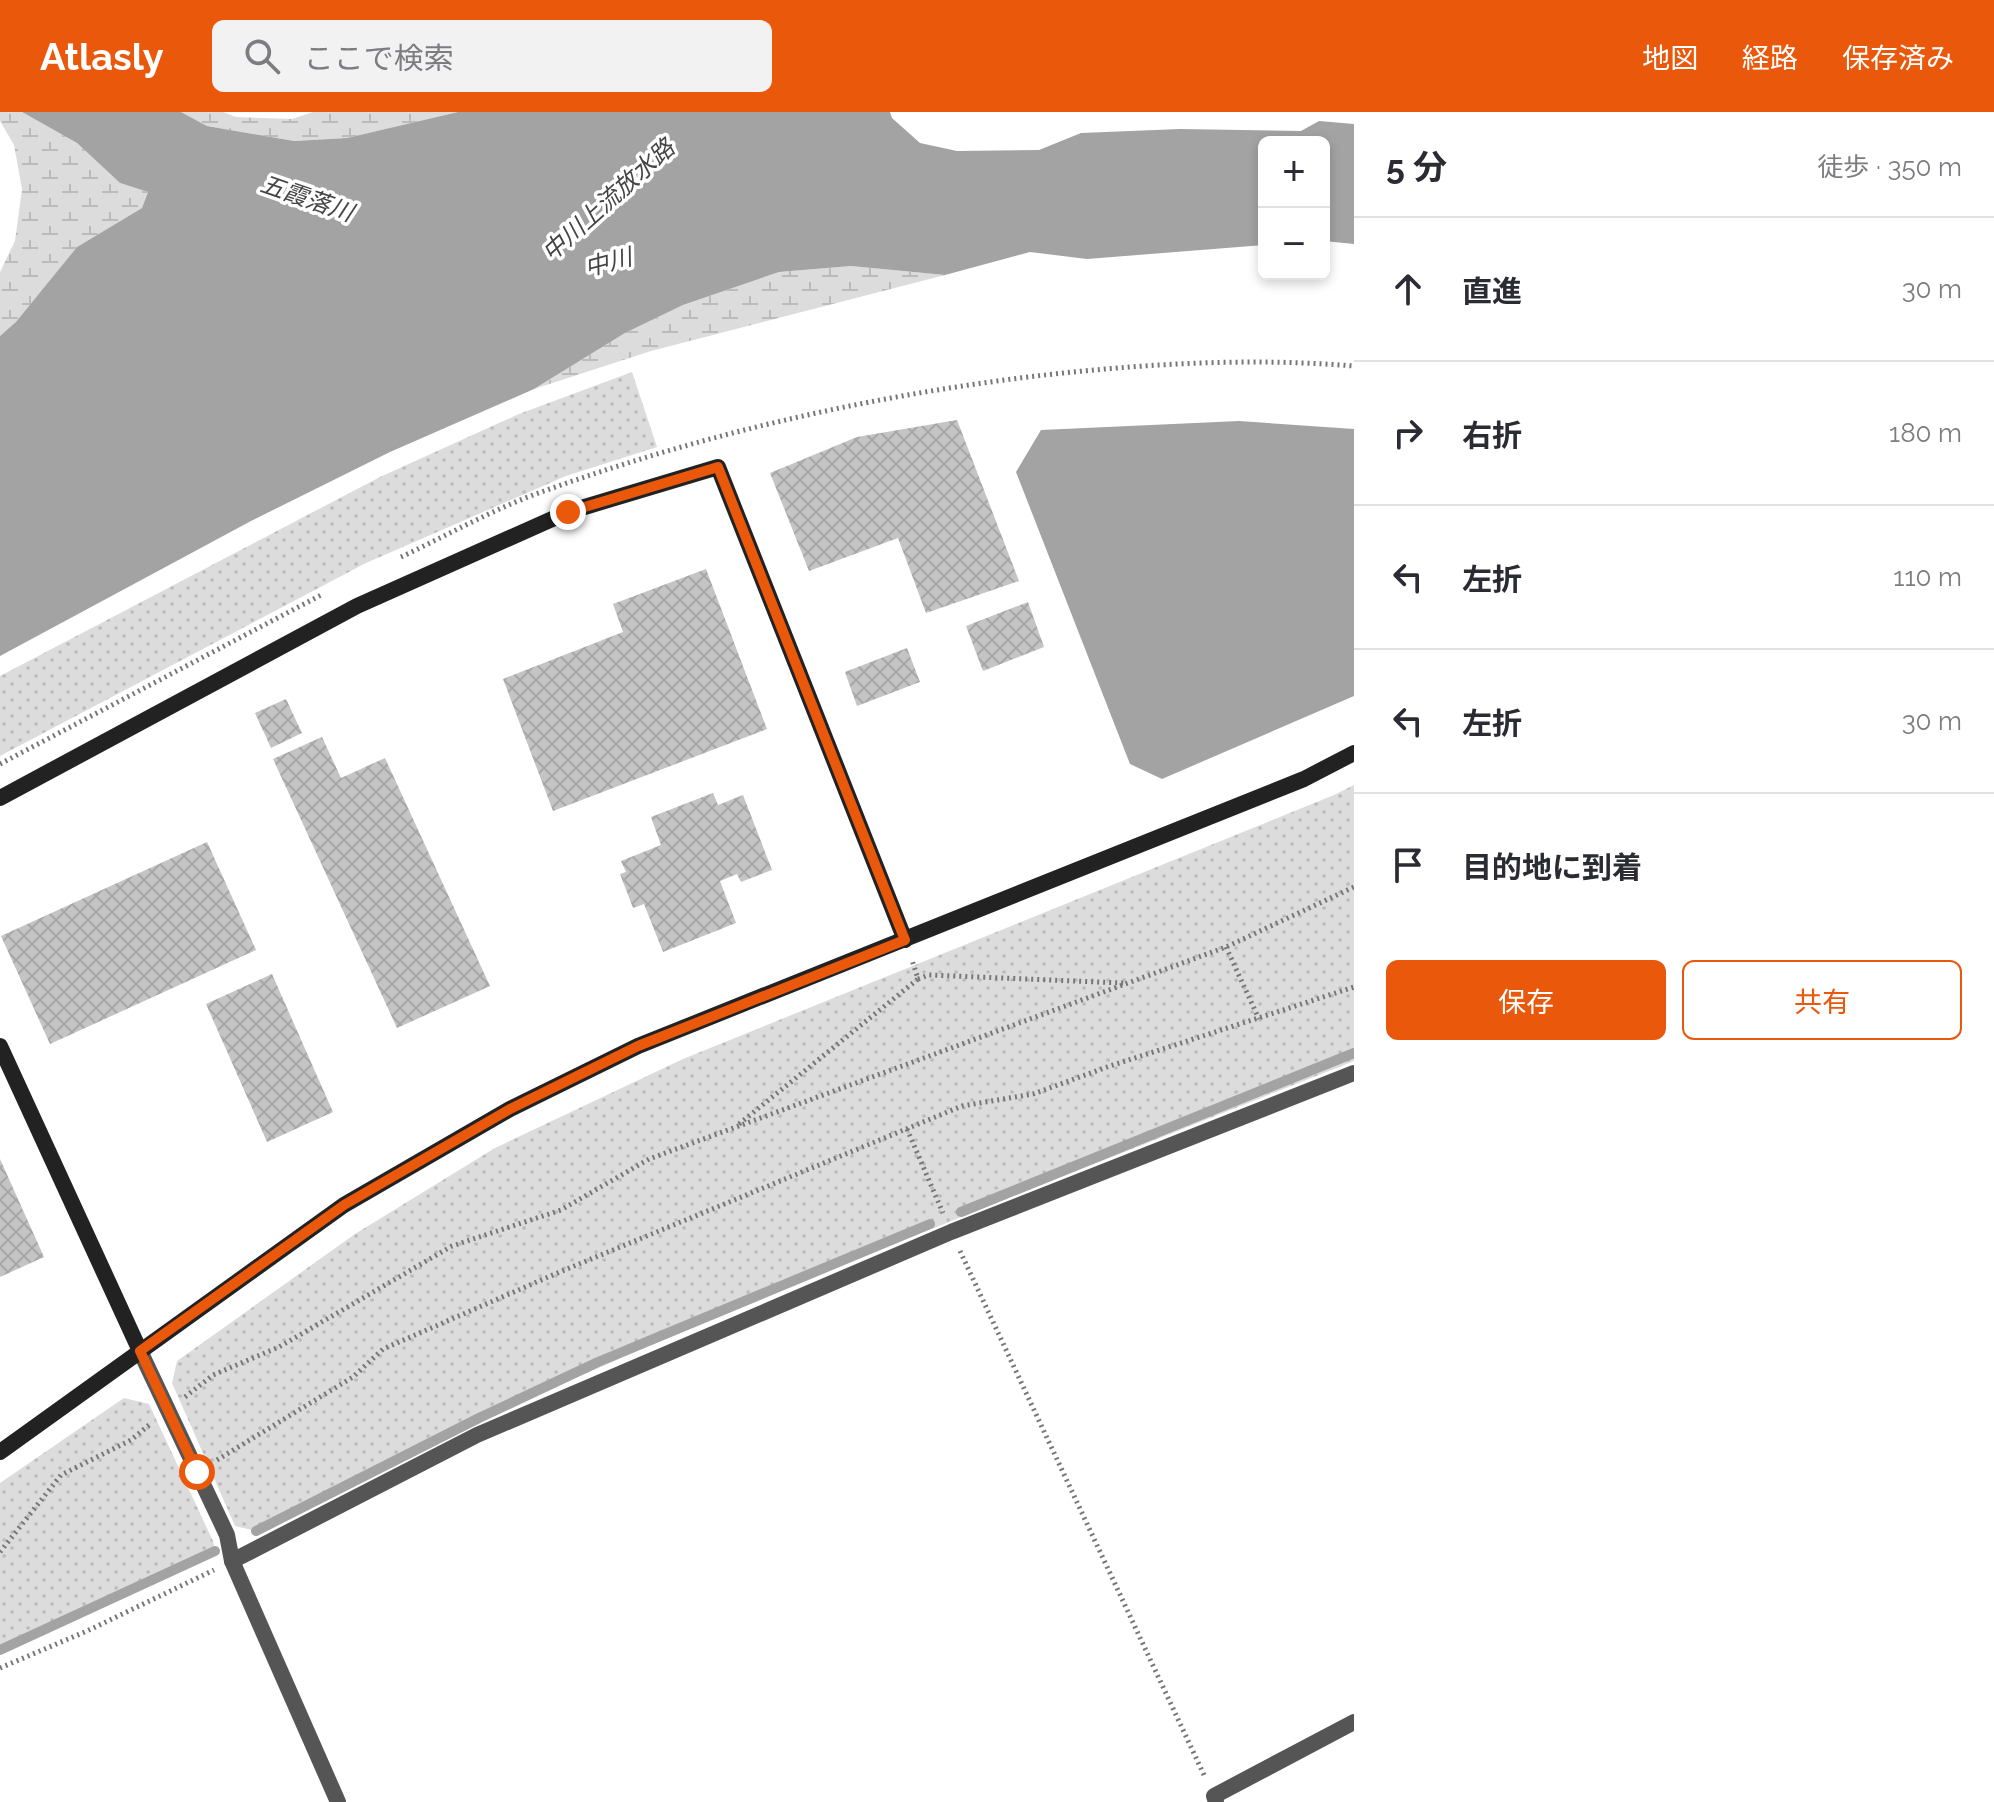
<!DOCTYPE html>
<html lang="ja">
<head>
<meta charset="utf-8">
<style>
  body { margin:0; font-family:Raleway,"Noto Sans JP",sans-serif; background:#f2f2f3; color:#2b2b33 }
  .controls { position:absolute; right:24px; top:24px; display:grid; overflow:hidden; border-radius:12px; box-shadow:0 4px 12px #0003 }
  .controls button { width:72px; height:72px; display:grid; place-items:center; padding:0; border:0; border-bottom:2px solid #e1e1e2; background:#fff; color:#2b2b33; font:40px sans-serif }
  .stop { position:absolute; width:24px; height:24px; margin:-18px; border:6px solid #ea580c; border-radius:50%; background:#fff }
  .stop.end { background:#ea580c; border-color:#fff; box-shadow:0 2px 8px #0008 }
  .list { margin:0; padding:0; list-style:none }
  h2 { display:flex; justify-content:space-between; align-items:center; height:104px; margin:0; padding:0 32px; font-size:34px }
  h2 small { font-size:26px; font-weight:400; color:#7c7c81 }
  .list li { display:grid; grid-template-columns:52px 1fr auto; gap:24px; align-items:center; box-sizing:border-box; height:144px; padding:0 32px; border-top:2px solid #e1e1e2 }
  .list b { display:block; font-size:30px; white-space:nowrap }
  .list em { font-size:26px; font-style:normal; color:#7c7c81 }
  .actions { display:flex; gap:16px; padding:24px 32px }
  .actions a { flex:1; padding:18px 0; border:2px solid #ea580c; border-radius:12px; text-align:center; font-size:28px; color:#ea580c }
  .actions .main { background:#ea580c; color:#fff }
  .icon { flex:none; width:44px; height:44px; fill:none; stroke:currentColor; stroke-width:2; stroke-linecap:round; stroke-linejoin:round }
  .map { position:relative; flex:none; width:1354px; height:1690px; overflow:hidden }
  header { display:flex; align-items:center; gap:48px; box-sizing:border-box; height:112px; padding:0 40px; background:#ea580c; color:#fff }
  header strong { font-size:38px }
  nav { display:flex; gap:44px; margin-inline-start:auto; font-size:28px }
  .search { width:560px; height:72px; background:#f2f2f3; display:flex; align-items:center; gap:20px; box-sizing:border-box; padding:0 28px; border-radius:12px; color:#7c7c81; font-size:30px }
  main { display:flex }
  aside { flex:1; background:#fff }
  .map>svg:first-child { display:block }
  .grass { fill:url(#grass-dots) }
  .wetland { fill:url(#wetland-marsh) }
  .water { fill:#a3a3a3 }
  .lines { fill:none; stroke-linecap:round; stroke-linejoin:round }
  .stream { stroke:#a3a3a3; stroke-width:10 }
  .building { fill:url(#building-cross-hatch) }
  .path { stroke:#777; stroke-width:5; stroke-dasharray:2 4; stroke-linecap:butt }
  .street { stroke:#555; stroke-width:16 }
  .secondary { stroke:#222; stroke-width:16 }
  .route { stroke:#ea580c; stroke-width:10 }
  .labels { text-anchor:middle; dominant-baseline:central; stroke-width:7; stroke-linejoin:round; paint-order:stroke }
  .water-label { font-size:24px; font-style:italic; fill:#444; stroke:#fff }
</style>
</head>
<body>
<header>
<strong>Atlasly</strong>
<div class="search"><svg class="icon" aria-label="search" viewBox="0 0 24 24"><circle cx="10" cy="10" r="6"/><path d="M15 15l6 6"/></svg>ここで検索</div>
<nav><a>地図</a><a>経路</a><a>保存済み</a></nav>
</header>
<main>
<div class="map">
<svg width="1354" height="1690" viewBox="0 0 1354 1690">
  <defs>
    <pattern id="grass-dots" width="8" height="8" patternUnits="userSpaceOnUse" patternTransform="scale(2)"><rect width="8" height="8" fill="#dcdcdc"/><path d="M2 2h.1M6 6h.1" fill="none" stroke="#bbb" stroke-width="1.8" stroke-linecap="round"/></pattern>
    <pattern id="wetland-marsh" width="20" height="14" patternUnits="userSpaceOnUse" patternTransform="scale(2)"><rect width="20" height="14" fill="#dcdcdc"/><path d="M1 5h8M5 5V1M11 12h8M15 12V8" fill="none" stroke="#bbb"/></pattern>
    <pattern id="building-cross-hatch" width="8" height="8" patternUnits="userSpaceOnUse" patternTransform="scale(2)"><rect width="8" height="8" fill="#c4c4c4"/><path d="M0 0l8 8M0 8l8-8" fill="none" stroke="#a7a7a7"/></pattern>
  </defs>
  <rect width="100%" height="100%" fill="#fff"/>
  <g class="grass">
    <polygon points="632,260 657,335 566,364 366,451 0,644 0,564 380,365 519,302"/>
    <path d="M1354,673v276c-251,100 -503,197 -751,305 -116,51 -229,109 -343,166l-25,-6 -63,-143 5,-22 178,-127 140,-86 188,-89 651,-264z"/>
    <polygon points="124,1286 149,1292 213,1429 216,1443 0,1542 0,1371"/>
  </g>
  <g class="wetland">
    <polygon points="0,0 22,0 77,31 120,71 148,80 142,96 77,135 16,211 0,224 0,160 15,129 22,77 14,33 0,9"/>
    <polygon points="181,0 223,0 236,5 292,7 313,0 458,0 347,26 294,29 207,14"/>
    <polygon points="851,154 945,163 651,239 534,277 625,221 683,193 779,160"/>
  </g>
  <g class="water">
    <polygon points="22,0 181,0 207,14 294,29 347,26 458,0 890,0 892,6 920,31 957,39 1039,38 1081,21 1180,17 1301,19 1319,9 1354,12 1354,132 1324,129 1324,30 1264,30 1264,133 1087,147 1030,140 945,163 851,154 779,160 683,193 625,221 534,277 390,340 251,409 0,544 0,224 16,210 77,135 142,96 148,80 120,71 77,31"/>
    <polygon points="1239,309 1354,317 1354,584 1162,667 1130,652 1016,360 1041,318"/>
  </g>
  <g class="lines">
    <g class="stream">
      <polyline points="961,1100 1354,941"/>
      <polyline points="256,1419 479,1306 598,1250 930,1112"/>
      <polyline points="0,1538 215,1439"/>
    </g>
  </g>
  <g class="building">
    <polygon points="957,308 1019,469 926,501 898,426 809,459 770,361 857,325"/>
    <polygon points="706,457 767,617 553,699 503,567 623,520 613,492"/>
    <polygon points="1028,490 1044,535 983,559 966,514"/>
    <polygon points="907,536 920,570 857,594 845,560"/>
    <polygon points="286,587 302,621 271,636 255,601"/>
    <polygon points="322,625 341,666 385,646 490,874 397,916 273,647"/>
    <polygon points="713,681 718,693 743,683 772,758 741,770 737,762 720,769 736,811 663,840 644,792 633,796 620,762 626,760 621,749 661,733 651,705"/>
    <polygon points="207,730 256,838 50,932 1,824"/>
    <polygon points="272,862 333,1000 267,1030 206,892"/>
    <polygon points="0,1047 44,1145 0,1165"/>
  </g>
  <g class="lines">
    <g class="path">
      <path d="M401,445c47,-22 94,-49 143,-66 168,-60 342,-99 519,-118 97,-10 194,-15 291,-7"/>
      <polyline points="0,652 323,482"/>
      <polyline points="1226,835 1259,907"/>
      <polyline points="918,867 929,863 1124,871"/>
      <polyline points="739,1012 918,867 912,848"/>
      <polyline points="907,1017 943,1101"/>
      <polyline points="960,1139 1204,1663"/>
      <polyline points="185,1285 213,1263 279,1235 452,1134 561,1098 649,1047 1226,835 1354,775"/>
      <polyline points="217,1348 353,1265 383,1237 562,1159 962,994 1033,982 1110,954 1354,875"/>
      <polyline points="0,1440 61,1363 131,1328 149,1313"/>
      <polyline points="0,1556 87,1519 214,1458"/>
    </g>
    <g class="street">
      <polyline points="140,1239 227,1423 232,1449 338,1690"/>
      <polyline points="232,1449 477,1323 951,1120 1354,961"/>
      <polyline points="1216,1690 1214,1684 1354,1610"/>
    </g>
    <g class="secondary">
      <polyline points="0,686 357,494 568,400 718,355 905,828"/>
      <polyline points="0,934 140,1239"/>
      <polyline points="0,1340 344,1093 510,997 638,934 1304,667 1354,641"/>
    </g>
  </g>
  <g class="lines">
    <polyline class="route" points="197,1360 140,1239 344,1093 510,997 638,934 905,828 718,355 568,400"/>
  </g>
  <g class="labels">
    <g class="water-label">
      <text transform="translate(307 86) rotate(19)">五霞落川</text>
      <text transform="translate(608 88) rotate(-42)">中川上流放水路</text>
      <text transform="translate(608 150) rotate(-15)">中川</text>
    </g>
  </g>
</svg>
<div class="controls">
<button>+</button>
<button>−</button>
</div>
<div class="stop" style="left:197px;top:1360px"></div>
<div class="stop end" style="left:568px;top:400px"></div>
</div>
<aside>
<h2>5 分<small>徒歩 · 350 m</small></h2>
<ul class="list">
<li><svg class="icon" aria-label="ahead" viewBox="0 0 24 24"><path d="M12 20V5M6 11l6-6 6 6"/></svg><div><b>直進</b></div><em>30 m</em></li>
<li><svg class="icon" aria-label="right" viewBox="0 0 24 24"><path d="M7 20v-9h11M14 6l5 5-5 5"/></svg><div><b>右折</b></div><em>180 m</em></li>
<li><svg class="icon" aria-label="left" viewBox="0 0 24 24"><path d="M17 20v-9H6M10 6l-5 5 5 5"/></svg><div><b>左折</b></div><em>110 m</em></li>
<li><svg class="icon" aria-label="left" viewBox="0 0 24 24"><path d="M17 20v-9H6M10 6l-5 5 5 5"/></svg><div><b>左折</b></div><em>30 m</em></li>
<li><svg class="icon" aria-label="arrive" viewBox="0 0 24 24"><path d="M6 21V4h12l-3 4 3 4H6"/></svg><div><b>目的地に到着</b></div></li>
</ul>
<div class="actions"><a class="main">保存</a><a>共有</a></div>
</aside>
</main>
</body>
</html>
